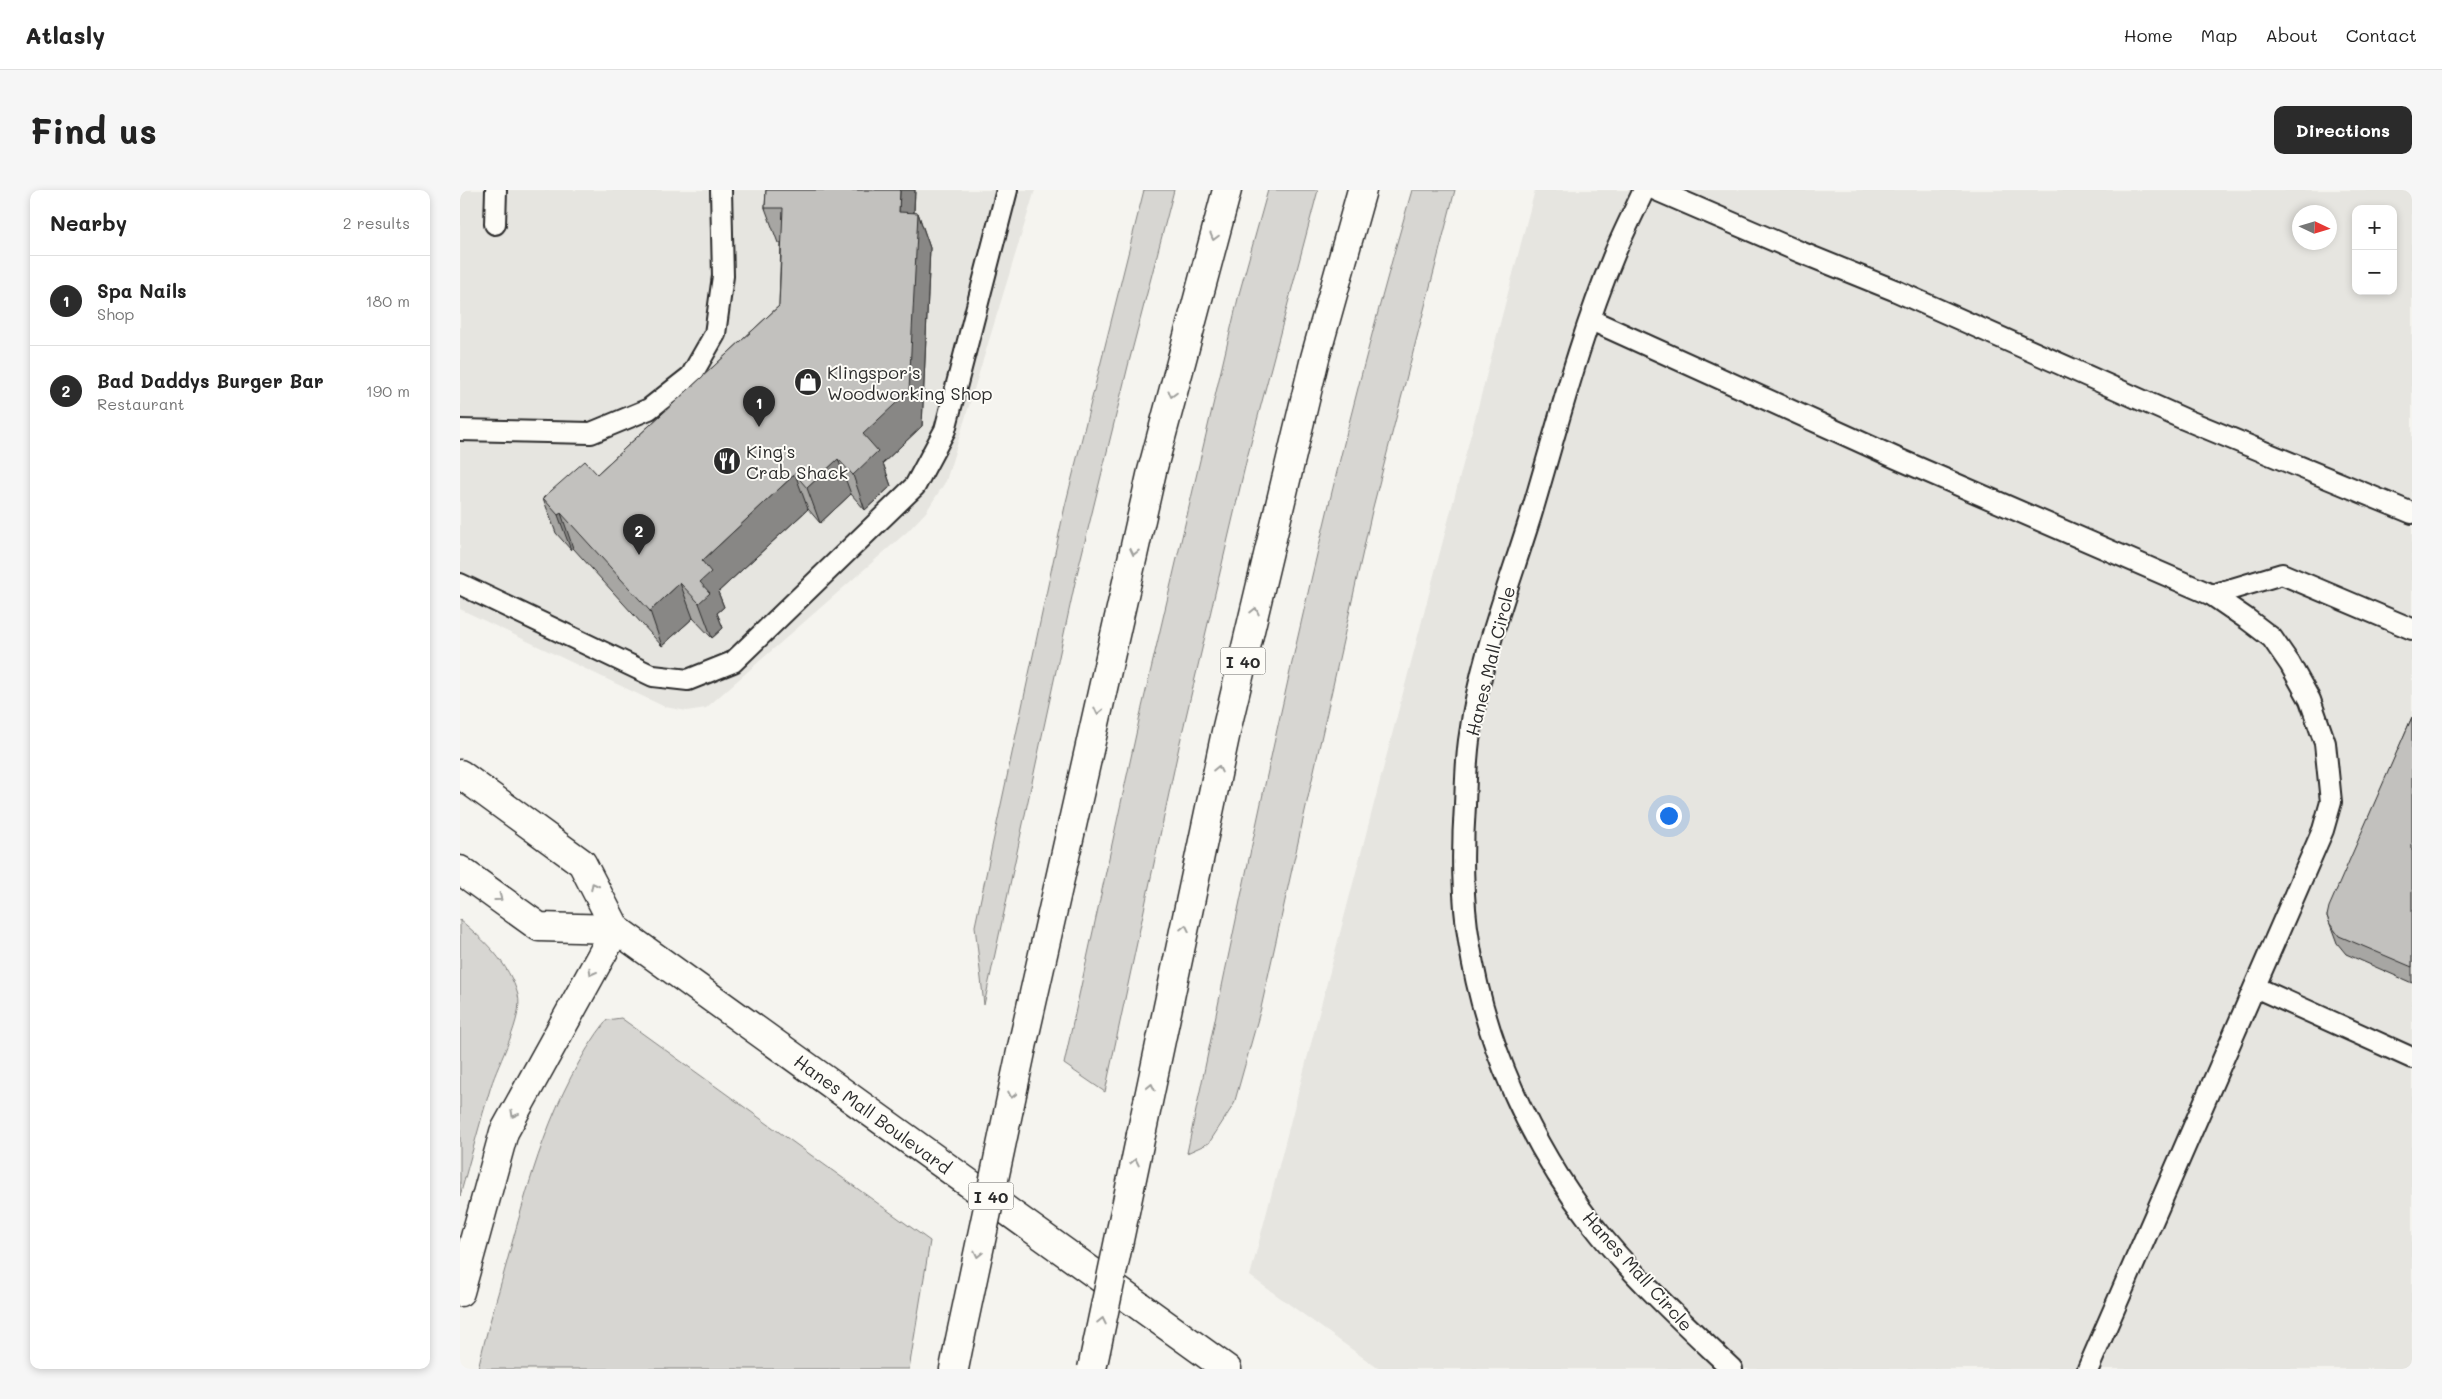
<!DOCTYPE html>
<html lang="en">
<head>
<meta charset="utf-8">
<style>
  body { margin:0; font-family:Mali,sans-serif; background:#f6f6f6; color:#222 }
  .controls { position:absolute; right:15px; top:15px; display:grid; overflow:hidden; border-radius:10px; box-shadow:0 2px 8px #0003 }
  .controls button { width:45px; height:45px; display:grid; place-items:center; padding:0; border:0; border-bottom:1px solid #e0e0e0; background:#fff; color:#222; font:25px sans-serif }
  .compass { position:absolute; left:1832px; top:15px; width:45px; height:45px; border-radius:50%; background:#fff; box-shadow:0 2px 8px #0003; rotate:94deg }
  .you { position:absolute; left:1208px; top:625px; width:18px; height:18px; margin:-12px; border:4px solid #fff; border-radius:50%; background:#1a73e8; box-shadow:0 0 0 8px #1a73e833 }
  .badge { display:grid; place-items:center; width:32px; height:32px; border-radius:50%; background:#2b2b2b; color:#fff; font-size:16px; font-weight:700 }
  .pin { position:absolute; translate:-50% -41px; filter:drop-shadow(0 1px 2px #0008) }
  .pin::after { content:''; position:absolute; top:26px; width:18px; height:15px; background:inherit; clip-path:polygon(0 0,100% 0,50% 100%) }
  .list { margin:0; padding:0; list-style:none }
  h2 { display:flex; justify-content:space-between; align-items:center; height:65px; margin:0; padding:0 20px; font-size:21px }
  h2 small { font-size:16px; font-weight:400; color:#767676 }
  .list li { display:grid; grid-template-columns:32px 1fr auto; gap:15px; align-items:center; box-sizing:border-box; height:90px; padding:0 20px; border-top:1px solid #e0e0e0 }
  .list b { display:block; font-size:19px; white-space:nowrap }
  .list p { margin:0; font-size:16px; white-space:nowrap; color:#767676 }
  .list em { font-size:16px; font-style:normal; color:#767676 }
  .map { position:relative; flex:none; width:1952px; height:1179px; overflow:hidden; border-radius:10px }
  header { display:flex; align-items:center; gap:30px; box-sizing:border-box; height:70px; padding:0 25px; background:#fff; border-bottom:1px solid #e0e0e0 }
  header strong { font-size:24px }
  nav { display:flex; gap:28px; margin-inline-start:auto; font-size:18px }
  .intro { display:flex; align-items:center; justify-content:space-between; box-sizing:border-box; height:120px; padding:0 30px }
  h1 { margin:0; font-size:35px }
  .button { padding:12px 22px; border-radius:10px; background:#2b2b2b; color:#fff; font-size:18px; font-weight:700 }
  main { display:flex; gap:30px; padding:0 30px }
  aside { flex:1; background:#fff; border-radius:10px; box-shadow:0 2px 8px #0003 }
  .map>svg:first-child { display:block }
  .built { fill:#e6e5e0; fill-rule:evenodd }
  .green { fill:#d7d6d2; stroke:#81807e }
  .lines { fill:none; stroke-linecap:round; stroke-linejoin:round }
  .service-casing { stroke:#2b2b2b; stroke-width:24 }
  .secondary-casing { stroke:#2b2b2b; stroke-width:31 }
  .motorway-casing { stroke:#2b2b2b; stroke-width:31 }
  .service { stroke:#fdfcf7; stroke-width:20 }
  .secondary { stroke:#fdfcf7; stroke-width:28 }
  .motorway { stroke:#fdfcf7; stroke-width:28 }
  .motorway-bridge-casing { stroke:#2b2b2b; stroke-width:31; stroke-linecap:butt }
  .motorway-bridge { stroke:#fdfcf7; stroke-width:28 }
  .wall { fill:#a7a6a3; stroke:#2b2b2b }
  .shaded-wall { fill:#888785; stroke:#2b2b2b }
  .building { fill:#c2c1be; stroke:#2b2b2b }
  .oneway { stroke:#9e9e9b }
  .labels { text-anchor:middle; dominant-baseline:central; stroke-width:4; stroke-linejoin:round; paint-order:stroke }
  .shield { fill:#fdfcf7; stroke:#6a6a68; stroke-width:1 }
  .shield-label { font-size:16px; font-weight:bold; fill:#2b2b2b }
  .poi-label { font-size:18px; fill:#2b2b2b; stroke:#fdfcf7; text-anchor:start }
  .street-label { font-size:18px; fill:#2b2b2b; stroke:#fdfcf7 }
</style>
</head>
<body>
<header>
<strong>Atlasly</strong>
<nav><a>Home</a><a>Map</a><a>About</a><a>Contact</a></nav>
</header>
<div class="intro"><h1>Find us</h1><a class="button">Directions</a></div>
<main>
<aside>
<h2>Nearby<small>2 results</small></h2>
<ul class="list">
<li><span class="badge">1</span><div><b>Spa Nails</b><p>Shop</p></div><em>180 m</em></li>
<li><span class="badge">2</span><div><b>Bad Daddys Burger Bar</b><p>Restaurant</p></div><em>190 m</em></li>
</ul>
</aside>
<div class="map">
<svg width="1952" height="1179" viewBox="0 0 1952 1179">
  <rect width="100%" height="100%" fill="#f5f4ef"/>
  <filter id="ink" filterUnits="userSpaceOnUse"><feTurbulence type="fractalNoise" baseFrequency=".02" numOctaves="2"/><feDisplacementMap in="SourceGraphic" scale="10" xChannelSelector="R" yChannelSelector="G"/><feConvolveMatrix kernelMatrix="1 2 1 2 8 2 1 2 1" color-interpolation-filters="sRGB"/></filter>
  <g filter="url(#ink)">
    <g class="built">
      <polygon points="0,0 575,0 486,291 466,322 448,341 246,518 227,521 205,517 0,419"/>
      <path d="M1075,0h877v1179h-1033l-129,-93zM1896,19h37v82h-37zM1840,22h30v30h-30z"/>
    </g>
    <g class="green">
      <polygon points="684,0 714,0 669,172 616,388 524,815 515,736 605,316"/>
      <polygon points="808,0 858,0 787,268 720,552 645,902 604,874 680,526 779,104"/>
      <path d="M952,0h43l-83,321 -111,497 -27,96 -25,39 -22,10c68,-323 133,-646 225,-963z"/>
      <path d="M0,730c24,20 49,43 58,75 6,21 -20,69 -27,91 -11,36 -21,74 -31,110z"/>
      <path d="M161,828l309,223 -21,128h-431c7,-33 18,-67 27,-100 23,-85 47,-178 102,-249z"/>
    </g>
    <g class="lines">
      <g class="service-casing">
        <g id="service">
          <path d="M1184,0c-10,22 -21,43 -30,65 -35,84 -57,173 -83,260 -22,71 -51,144 -61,219 -4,23 -4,47 -5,71 -3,41 -3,96 4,136 15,101 61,203 123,283 39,51 94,101 140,145"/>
          <polyline points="1196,0 1340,62 1434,100 1724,229 1952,323"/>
          <polyline points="35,34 36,0"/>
          <polyline points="1131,130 1436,268 1752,405 1787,429 1812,448 1830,474 1850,510 1865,553 1871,612 1863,640 1628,1179"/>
          <polyline points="0,240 131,243 189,219 231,186 255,144 263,86 261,0"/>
          <polyline points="0,394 193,486 228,490 273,472 455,296 485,240 547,0"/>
          <polyline points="1752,405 1822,384 1952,439"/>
          <polyline points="1795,797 1952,868"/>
        </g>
      </g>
      <g class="secondary-casing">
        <g id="secondary">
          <polyline points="0,584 122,673 156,739 767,1179"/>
          <polyline points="0,680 79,737 156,739"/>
        </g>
      </g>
      <g class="motorway-casing">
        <g id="motorway">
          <polyline points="562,857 692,281 767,0"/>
          <polyline points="681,945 767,537 855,168 902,0"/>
          <polyline points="0,1102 44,942 156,739"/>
          <polyline points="494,1179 499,1154"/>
        </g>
      </g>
      <use href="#service" class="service"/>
      <use href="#secondary" class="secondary"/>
      <use href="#motorway" class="motorway"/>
      <g class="motorway-bridge-casing">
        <g id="motorway-bridge">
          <polyline points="499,1154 562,857"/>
          <polyline points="632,1179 681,945"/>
        </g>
      </g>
      <use href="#motorway-bridge" class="motorway-bridge"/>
    </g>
    <g class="wall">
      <polygon points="306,0 455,0 454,23 458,23 470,58 462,236 423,273 431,296 405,320 391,304 360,333 348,319 258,402 264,417 257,423 263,438 252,448 233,428 202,456 113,358 111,360 96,343 83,308 137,284 319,116 321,53 318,53 305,18"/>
      <polygon points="1952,527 1952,793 1886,764 1877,753 1867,726"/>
    </g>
    <g class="shaded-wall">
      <polygon points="440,0 455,0 452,57 439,22"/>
      <polygon points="458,23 470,58 462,236 423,273 431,296 405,320 393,285"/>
      <polygon points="378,269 391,304 360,333 347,298"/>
      <polygon points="335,284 348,319 258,402 264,417 257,423 263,438 252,448 239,413 242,371"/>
      <polygon points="101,323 113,358 111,360 98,325"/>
      <polygon points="220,393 233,428 202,456 190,421"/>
    </g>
    <g class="building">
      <polygon points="306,0 440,0 439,22 458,23 449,201 403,244 418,261 393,285 378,269 347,298 335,284 242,371 251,382 240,392 250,403 239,413 220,393 190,421 101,323 98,325 83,308 125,271 137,284 319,116 323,18 305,18"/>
      <polygon points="1952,527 1952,777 1879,746 1870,734 1867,726 1869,717"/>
    </g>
    <defs><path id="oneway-chevron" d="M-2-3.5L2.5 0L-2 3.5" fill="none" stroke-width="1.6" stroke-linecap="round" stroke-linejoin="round" transform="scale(1.25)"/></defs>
    <g class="oneway">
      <use href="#oneway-chevron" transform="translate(754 47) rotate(105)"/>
      <use href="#oneway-chevron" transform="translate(712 204) rotate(105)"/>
      <use href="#oneway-chevron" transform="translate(674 362) rotate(103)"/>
      <use href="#oneway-chevron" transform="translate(795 421) rotate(-77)"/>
      <use href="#oneway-chevron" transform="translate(638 521) rotate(103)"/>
      <use href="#oneway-chevron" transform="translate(758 579) rotate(-78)"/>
      <use href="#oneway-chevron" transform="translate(134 696) rotate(-117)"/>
      <use href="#oneway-chevron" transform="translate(39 708) rotate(36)"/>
      <use href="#oneway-chevron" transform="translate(725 738) rotate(-78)"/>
      <use href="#oneway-chevron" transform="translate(132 782) rotate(119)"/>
      <use href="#oneway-chevron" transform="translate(691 897) rotate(-78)"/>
      <use href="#oneway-chevron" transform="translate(552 905) rotate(102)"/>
      <use href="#oneway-chevron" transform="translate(54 924) rotate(119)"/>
      <use href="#oneway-chevron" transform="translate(675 972) rotate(-78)"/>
      <use href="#oneway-chevron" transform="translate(518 1064) rotate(102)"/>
      <use href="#oneway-chevron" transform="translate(642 1131) rotate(-78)"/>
    </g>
  </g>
  <defs>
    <g id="shop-disc" transform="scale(1.4375)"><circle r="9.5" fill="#2b2b2b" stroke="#fdfcf7"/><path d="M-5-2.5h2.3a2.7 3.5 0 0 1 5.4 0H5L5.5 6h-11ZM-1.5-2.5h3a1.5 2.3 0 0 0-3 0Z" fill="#fff"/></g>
    <g id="restaurant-disc" transform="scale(1.4375)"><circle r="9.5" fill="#2b2b2b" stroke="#fdfcf7"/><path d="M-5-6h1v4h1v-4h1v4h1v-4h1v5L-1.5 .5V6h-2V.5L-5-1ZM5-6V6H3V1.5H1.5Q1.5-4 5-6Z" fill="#fff"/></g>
  </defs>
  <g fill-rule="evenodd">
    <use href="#shop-disc" x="348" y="192"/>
    <use href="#restaurant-disc" x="267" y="271"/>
  </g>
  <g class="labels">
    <g class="shield">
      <rect x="760.5" y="457.5" width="45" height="27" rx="4"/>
      <rect x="508.5" y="992.5" width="45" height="27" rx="4"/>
    </g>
    <g class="shield-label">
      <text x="783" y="471">I 40</text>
      <text x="531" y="1006">I 40</text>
    </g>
    <g class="poi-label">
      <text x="367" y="182">Klingspor's<tspan x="367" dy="21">Woodworking Shop</tspan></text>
      <text x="286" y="261">King's<tspan x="286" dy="21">Crab Shack</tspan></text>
    </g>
    <g class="street-label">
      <text transform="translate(1030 471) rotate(-76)">Hanes Mall Circle</text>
      <text transform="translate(413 924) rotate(36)">Hanes Mall Boulevard</text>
      <text transform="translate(1178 1081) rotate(48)">Hanes Mall Circle</text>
    </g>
  </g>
</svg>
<div class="controls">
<button>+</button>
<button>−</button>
</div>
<svg class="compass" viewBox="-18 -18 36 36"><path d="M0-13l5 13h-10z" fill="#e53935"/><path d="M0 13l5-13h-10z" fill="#767676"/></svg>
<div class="you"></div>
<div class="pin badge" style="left:299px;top:237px">1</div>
<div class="pin badge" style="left:179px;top:365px">2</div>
</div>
</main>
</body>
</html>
